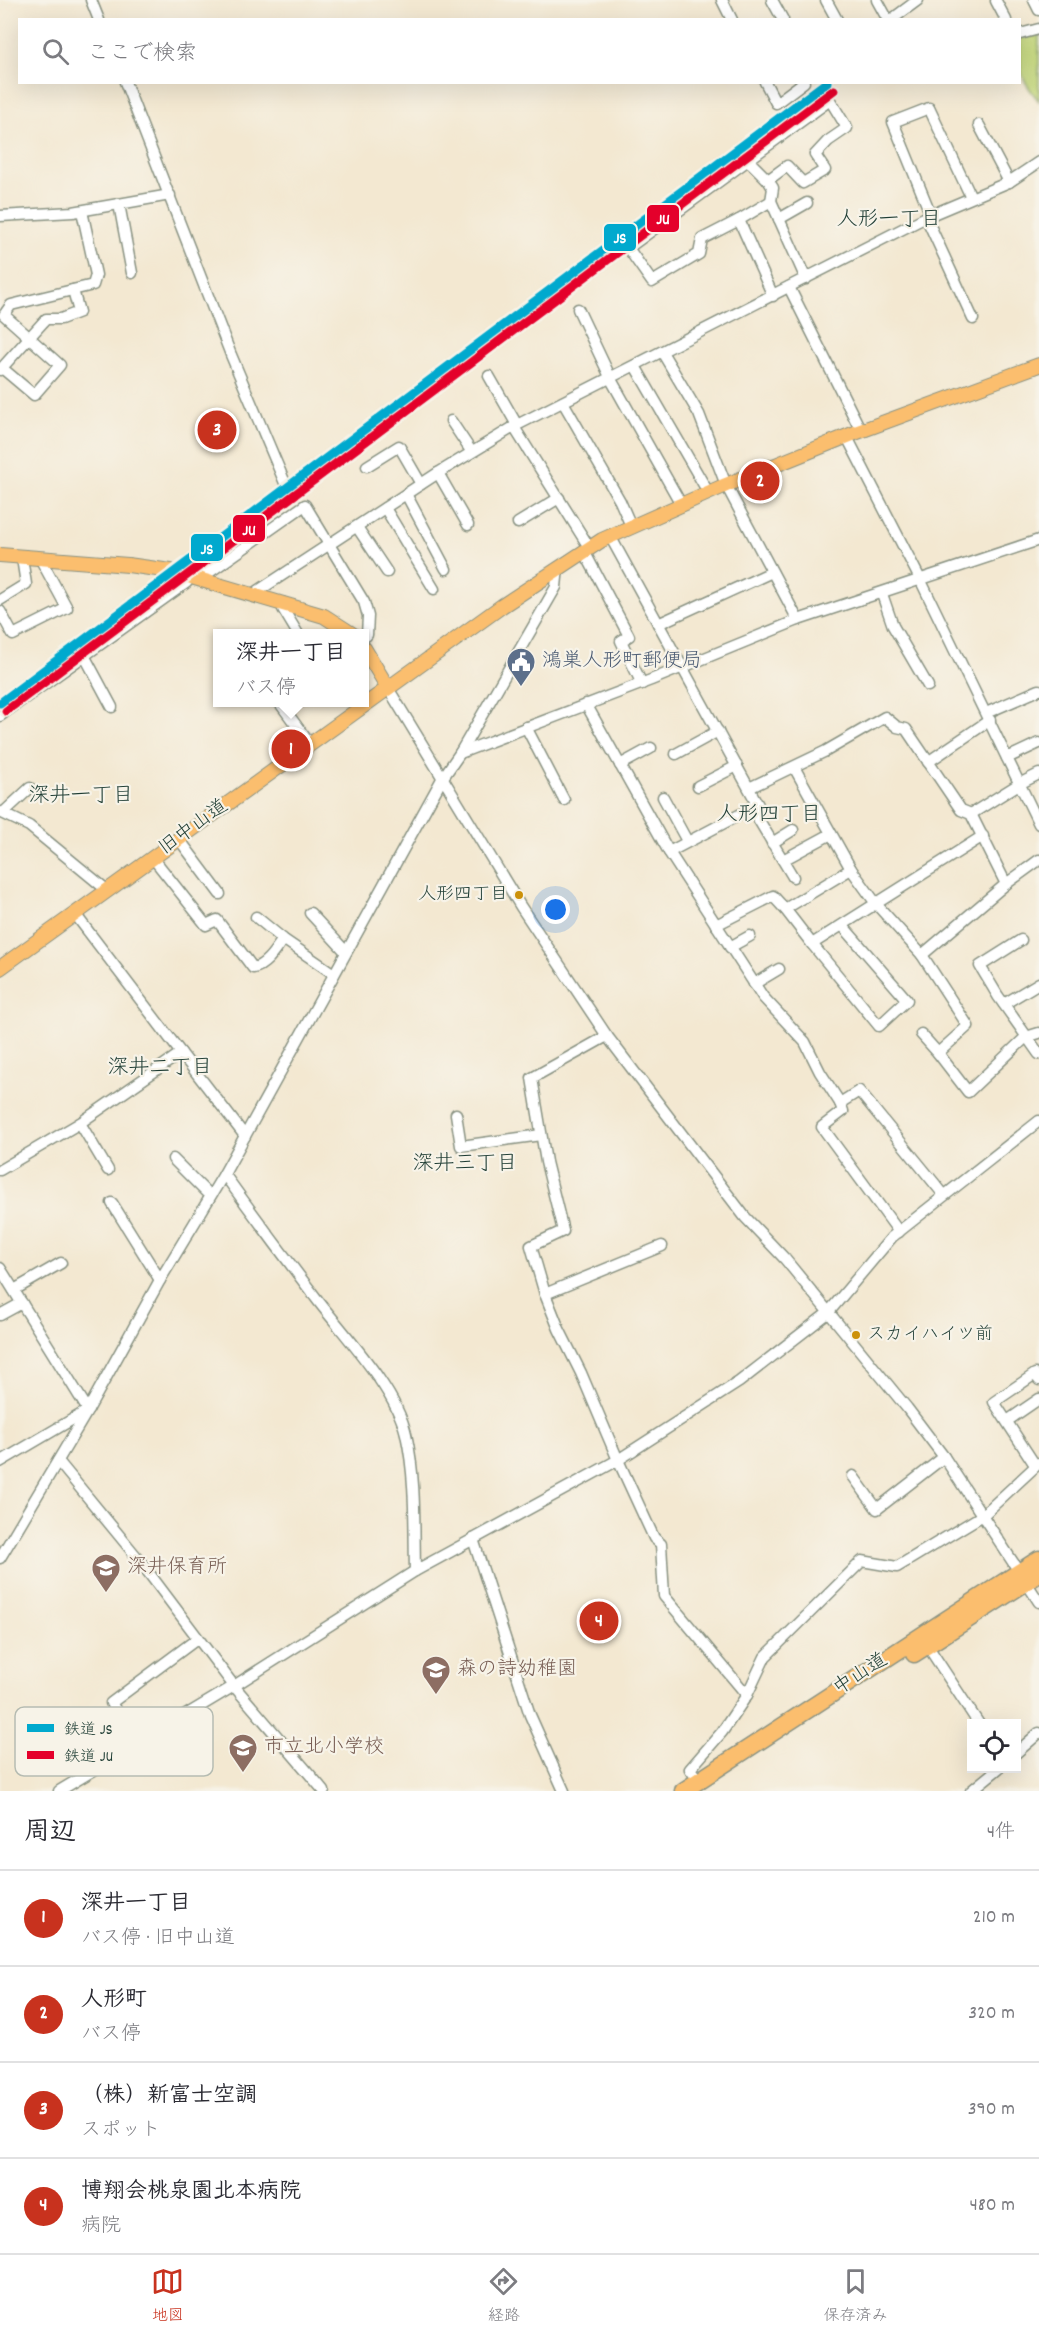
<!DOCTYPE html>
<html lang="ja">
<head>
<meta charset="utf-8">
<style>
  body { margin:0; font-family:Dekko,"Klee One",sans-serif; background:#f7f7f7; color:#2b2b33 }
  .controls { position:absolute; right:18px; bottom:18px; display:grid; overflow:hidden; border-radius:0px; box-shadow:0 6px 24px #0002 }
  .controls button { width:54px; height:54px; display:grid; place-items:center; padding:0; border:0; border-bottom:2px solid #e1e1e2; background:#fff; color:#2b2b33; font:30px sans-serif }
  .you { position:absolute; left:556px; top:910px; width:21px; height:21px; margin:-15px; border:4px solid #fff; border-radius:50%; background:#1a73e8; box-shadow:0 0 0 9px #1a73e833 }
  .badge { display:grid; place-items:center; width:39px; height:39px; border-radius:50%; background:#c8321e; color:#fff; font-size:20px; font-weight:700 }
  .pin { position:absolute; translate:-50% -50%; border:3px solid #fff; box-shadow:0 2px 6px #0006 }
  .popup { position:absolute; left:213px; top:629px; width:156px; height:78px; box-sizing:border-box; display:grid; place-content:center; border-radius:0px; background:#fff; filter:drop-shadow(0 2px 4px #0005); font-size:20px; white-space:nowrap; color:#7c7c81 }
  .popup b { font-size:22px; color:#2b2b33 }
  .popup::after { content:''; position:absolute; left:50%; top:100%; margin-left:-12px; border:12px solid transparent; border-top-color:#fff }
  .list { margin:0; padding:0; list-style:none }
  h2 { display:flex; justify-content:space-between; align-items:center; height:78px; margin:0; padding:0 24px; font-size:26px }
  h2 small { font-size:20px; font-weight:400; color:#7c7c81 }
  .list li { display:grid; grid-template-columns:39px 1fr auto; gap:18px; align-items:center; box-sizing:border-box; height:96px; padding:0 24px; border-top:2px solid #e1e1e2 }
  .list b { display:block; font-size:22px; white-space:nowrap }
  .list p { margin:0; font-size:20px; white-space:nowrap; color:#7c7c81 }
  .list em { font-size:20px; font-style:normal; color:#7c7c81 }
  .icon { flex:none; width:33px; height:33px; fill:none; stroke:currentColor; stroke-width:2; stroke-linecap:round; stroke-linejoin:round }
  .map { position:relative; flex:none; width:1039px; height:1791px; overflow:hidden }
  .search { position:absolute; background:#fff; box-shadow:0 6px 24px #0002; left:18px; right:18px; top:18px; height:66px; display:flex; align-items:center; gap:15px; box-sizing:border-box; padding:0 21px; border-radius:0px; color:#7c7c81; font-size:22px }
  .sheet { height:462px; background:#fff }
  nav { display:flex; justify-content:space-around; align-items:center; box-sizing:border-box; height:84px; border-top:2px solid #e1e1e2; background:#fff; font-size:16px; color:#7c7c81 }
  nav a { display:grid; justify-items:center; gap:3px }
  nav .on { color:#c8321e }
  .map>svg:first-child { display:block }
  .green { fill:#c1d578; stroke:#708956; stroke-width:1.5 }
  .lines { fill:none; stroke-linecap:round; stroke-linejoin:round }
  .minor-casing { stroke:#899282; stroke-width:13 }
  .major-casing { stroke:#899282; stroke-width:16 }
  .highway-casing { stroke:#899282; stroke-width:19 }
  .minor { stroke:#fff; stroke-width:10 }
  .major { stroke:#fbbe6e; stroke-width:14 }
  .highway { stroke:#fbbe6e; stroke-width:16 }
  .rail-1-casing { stroke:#f7f3e8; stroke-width:14 }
  .rail-2-casing { stroke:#f7f3e8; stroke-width:14 }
  .rail-1 { stroke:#00a9ce; stroke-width:9 }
  .rail-2 { stroke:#e4002b; stroke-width:9 }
  .bus-dot { fill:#cc910a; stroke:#f7f3e8; stroke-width:2 }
  .labels { text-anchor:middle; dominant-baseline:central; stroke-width:4.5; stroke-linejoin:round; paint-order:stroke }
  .bus-label { font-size:18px; fill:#1f3d34; stroke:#f7f3e8; text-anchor:end }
  .service-label { font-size:20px; fill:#4e5e75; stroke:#f7f3e8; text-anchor:start }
  .street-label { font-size:20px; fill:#1f3d34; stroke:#f7f3e8 }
  .education-label { font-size:20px; fill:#785e54; stroke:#f7f3e8; text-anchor:start }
  .neighbourhood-label { font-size:21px; fill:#1f3d34; stroke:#f7f3e8 }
  .key { fill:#f7f3e8; stroke:#b6bcb2; stroke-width:1.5 }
  .key-label { font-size:16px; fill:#1f3d34 }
  .line-badge { stroke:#f7f3e8; stroke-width:2 }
  .badge-label { font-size:16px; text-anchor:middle; font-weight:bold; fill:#fff }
</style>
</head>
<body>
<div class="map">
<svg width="1039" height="1791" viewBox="0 0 1039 1791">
  <rect width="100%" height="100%" fill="#f7f3e8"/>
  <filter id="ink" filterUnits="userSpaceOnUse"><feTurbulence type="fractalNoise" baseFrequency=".0167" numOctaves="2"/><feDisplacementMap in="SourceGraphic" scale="12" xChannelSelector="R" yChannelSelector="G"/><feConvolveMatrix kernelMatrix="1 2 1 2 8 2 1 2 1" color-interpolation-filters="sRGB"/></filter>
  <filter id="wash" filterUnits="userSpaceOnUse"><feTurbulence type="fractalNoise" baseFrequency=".008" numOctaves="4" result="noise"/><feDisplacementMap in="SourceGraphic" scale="24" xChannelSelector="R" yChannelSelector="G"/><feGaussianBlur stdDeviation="1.35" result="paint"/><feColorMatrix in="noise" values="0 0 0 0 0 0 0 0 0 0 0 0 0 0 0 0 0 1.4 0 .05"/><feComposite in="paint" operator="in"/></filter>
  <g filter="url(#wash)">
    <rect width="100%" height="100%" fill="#f3e8d1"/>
    <path class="green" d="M1039,33v68c-22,-27 -19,-29 -19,-63z"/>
  </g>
  <g filter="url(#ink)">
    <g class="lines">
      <g class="minor-casing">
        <g id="minor">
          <polyline points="91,0 99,20"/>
          <polyline points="722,0 732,20"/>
          <polyline points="772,0 783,20"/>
          <polyline points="826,0 837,20"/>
          <polyline points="877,0 888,20"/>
          <polyline points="1034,0 1039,10"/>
          <polyline points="996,1 1006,20"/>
          <polyline points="891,20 918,0"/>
          <polyline points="1020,34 1039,29"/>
          <polyline points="125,82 231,355 285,483"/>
          <polyline points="765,82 776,103 804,82"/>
          <polyline points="979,125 1009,182"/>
          <polyline points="748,160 768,180"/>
          <polyline points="119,204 132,273"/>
          <polyline points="931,215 893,122 929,108 971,197"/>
          <polyline points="0,216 73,212 170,195"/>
          <polyline points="926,217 973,319"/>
          <polyline points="779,219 807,203"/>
          <polyline points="739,220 702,239 699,254 652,282 628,248 830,100 847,128 828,141 815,155 825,170 803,183 787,166 768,180 773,188 771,201"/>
          <polyline points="789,287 861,431"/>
          <polyline points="773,296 739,220 771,201 806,279"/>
          <polyline points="578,309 613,383 681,504"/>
          <polyline points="662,352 699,414 726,485 798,620"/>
          <polyline points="635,366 708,492"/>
          <polyline points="2,368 34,395 60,365 4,315 11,305 93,285 96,275 82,211"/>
          <polyline points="0,370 46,319 61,319 79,312 73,290"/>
          <polyline points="489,376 517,425"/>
          <polyline points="563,402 620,501 631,526"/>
          <polyline points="451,421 471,451"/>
          <polyline points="514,427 589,547"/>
          <polyline points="847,437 920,579 1039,824"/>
          <polyline points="367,466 399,446 421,484"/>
          <polyline points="438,473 468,525"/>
          <polyline points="406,494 446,569"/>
          <polyline points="385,508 434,589"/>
          <polyline points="518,523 559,498"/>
          <polyline points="357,527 387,572"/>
          <polyline points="610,536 758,805 669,852"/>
          <polyline points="584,551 629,636 621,641 642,684"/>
          <polyline points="203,580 207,574 305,505 364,602 368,616 367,635 364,637"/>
          <polyline points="882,594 893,626 928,686"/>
          <polyline points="256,595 258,591 438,473 517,425 926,217 1009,182 1039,162"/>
          <polyline points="0,600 26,584 22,558"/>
          <polyline points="284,603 283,609 298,634"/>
          <polyline points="0,611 13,635 67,608 41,560"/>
          <polyline points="658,624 772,572"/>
          <polyline points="84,655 112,707"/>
          <polyline points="388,688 521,907 607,1036 745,1217 785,1259 907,1408 944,1457 1039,1602"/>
          <polyline points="279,702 310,744"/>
          <polyline points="586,704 669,852 763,997 805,1042 820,1072 840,1103 859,1091 944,1195"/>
          <polyline points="986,713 1039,690"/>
          <polyline points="0,716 186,583 191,577"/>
          <polyline points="526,727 564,800"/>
          <polyline points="460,753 651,680 798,620 1039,540"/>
          <polyline points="676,754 718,731"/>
          <polyline points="1007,758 1039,743"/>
          <polyline points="928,762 990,720"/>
          <polyline points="620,765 651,748"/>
          <polyline points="794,767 851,869 877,905 922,955"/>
          <polyline points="698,786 737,766"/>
          <polyline points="749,788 826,751 885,717 897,727 906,729 961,810 971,814 1006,884"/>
          <polyline points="663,797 687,841"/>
          <polyline points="751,807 793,877"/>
          <polyline points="0,812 29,826 108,891"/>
          <polyline points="3,813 30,788"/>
          <polyline points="971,814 1019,784 1039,774"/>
          <polyline points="179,839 220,894"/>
          <polyline points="772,843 793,830"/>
          <path d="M153,858l53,67 11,-5 36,48c13,-2 23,-19 30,-29"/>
          <polyline points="783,860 831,834"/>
          <polyline points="1039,860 1006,884 922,955 968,1026 938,1053 968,1092 1026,1037 1039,1033"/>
          <polyline points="785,909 851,869"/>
          <polyline points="310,913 346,952"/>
          <polyline points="75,914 181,1053"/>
          <polyline points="256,917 283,939 334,974"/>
          <polyline points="716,925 773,896 785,909 812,944"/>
          <polyline points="842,925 907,1000 879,1026 812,944 983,836"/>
          <polyline points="1021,940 980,966 998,996 1039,1054"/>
          <polyline points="730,947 750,936"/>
          <polyline points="754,984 779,969"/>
          <polyline points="1004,1004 1039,983"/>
          <polyline points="921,1034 938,1053"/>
          <polyline points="607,1036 532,1078 546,1162 563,1231 531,1246 545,1294 559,1329 581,1373 618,1460 654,1538 661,1544 664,1596 747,1695 722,1732 690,1769 699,1781"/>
          <polyline points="840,1103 843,1111 822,1127 899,1232"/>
          <polyline points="456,1114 461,1146 541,1135"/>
          <polyline points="80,1123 108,1170"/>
          <polyline points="173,1159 210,1196"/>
          <polyline points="0,1170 80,1123 181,1053 245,1136"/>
          <path d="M224,1174c31,43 63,86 95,128 28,36 77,88 87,132 10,44 8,92 9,137"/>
          <polyline points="112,1203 160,1280"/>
          <polyline points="0,1268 88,1410"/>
          <polyline points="14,1290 61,1263"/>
          <polyline points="545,1294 662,1246"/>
          <polyline points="0,1315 22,1303"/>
          <polyline points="1007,1421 1039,1399"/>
          <polyline points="58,1461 136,1556 234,1686 324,1791"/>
          <polyline points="0,1462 85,1412"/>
          <polyline points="1035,1465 994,1402 1035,1374 1039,1380"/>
          <polyline points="853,1476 877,1509 944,1457"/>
          <polyline points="473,1539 530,1715 564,1791"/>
          <polyline points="0,1558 88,1410 160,1280 224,1174 442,779 460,753 556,587 558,568"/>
          <polyline points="927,1645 979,1724"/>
          <polyline points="747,1695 765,1657 862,1561 897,1567 983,1515 1039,1463"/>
          <polyline points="137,1744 111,1703 197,1639"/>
          <polyline points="1016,1753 1039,1733"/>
          <polyline points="59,1791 234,1686 415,1571 618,1460 739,1382 828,1313 892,1237 1039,1121"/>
          <polyline points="971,1791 999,1768"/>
        </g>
      </g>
      <g class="major-casing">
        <g id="major">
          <polyline points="0,555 128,565 171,571 324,616 352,634"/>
          <polyline points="364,648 388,688"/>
          <polyline points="0,968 502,606 602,540 726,485 855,433 1039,365"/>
        </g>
      </g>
      <g class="highway-casing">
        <g id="highway">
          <polyline points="914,1654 1039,1574"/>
          <polyline points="683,1791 1039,1559"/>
        </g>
      </g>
      <use href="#minor" class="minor"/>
      <use href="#major" class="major"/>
      <use href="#highway" class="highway"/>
      <g class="rail-1-casing">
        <polyline id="rail-1" points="0,703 827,82"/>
      </g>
      <g class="rail-2-casing">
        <polyline id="rail-2" points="6,711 834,90"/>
      </g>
      <use href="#rail-1" class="rail-1"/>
      <use href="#rail-2" class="rail-2"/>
    </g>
  </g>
  <defs>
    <g id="civic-pin" transform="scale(1.5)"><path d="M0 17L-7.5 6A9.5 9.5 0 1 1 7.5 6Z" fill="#5c6f8a" stroke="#f7f3e8"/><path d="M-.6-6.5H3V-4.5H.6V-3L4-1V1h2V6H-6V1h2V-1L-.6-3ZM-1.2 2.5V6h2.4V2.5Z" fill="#fff"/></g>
    <g id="school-pin" transform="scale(1.5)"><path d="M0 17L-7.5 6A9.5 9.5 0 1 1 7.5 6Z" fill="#8d6e63" stroke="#f7f3e8"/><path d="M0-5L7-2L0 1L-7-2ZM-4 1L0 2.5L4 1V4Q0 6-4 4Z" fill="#fff"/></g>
  </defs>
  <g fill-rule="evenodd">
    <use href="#civic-pin" x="521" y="662"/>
    <use href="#school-pin" x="106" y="1568"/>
    <use href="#school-pin" x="436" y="1670"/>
    <use href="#school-pin" x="243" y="1748"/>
  </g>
  <g class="bus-dot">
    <circle cx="519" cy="895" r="5"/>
    <circle cx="856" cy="1335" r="5"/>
  </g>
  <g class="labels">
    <g class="bus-label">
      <text x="508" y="895">人形四丁目</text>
      <text x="867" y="1335" text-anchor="start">スカイハイツ前</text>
    </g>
    <g class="service-label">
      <text x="542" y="662">鴻巣人形町郵便局</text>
    </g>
    <g class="street-label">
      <text transform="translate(194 828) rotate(-36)">旧中山道</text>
      <text transform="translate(861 1675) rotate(-33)">中山道</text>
    </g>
    <g class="education-label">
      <text x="127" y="1568">深井保育所</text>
      <text x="457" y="1670">森の詩幼稚園</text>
      <text x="264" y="1748">市立北小学校</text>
    </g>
    <g class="neighbourhood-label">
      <text x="889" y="221">人形一丁目</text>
      <text x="81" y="797">深井一丁目</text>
      <text x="769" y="816">人形四丁目</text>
      <text x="160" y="1069">深井二丁目</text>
      <text x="465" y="1165">深井三丁目</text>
    </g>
  </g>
  <rect x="15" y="1707" width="198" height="69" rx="9" class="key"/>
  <rect x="27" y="1724" width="27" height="8" fill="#00a9ce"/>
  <rect x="27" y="1751" width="27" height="8" fill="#e4002b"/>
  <g class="key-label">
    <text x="64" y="1734">鉄道 JS</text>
    <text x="64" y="1761">鉄道 JU</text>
  </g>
  <g class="line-badge">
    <rect x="646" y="204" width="34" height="29" rx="6" fill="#e4002b"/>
    <rect x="603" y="223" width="34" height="29" rx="6" fill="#00a9ce"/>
    <rect x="232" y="514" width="34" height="29" rx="6" fill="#e4002b"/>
    <rect x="190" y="533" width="34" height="29" rx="6" fill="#00a9ce"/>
  </g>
  <g class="badge-label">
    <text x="663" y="224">JU</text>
    <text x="620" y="243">JS</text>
    <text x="249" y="535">JU</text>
    <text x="207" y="554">JS</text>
  </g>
</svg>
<div class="controls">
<button><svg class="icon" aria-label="locate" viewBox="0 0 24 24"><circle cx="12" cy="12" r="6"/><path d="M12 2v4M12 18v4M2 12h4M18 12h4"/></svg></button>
</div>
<div class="you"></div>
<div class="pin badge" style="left:291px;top:749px">1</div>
<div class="popup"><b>深井一丁目</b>バス停</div>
<div class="pin badge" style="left:760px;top:481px">2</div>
<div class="pin badge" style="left:217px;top:430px">3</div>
<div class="pin badge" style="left:599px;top:1621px">4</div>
<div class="search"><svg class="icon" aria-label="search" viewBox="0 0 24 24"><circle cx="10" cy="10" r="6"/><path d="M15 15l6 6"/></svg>ここで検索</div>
</div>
<section class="sheet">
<h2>周辺<small>4件</small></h2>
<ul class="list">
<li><span class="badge">1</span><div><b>深井一丁目</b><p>バス停 · 旧中山道</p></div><em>210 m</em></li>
<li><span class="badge">2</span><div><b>人形町</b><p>バス停</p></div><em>320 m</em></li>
<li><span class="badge">3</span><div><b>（株）新富士空調</b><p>スポット</p></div><em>390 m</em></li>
<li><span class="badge">4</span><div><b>博翔会桃泉園北本病院</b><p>病院</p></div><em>480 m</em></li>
</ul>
</section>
<nav>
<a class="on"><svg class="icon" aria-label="map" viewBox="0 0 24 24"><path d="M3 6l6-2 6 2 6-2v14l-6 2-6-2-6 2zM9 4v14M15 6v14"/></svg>地図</a>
<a><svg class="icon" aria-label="directions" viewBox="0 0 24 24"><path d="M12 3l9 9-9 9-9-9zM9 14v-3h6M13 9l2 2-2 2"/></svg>経路</a>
<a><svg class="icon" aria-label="saved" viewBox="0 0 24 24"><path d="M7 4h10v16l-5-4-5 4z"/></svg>保存済み</a>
</nav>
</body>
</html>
